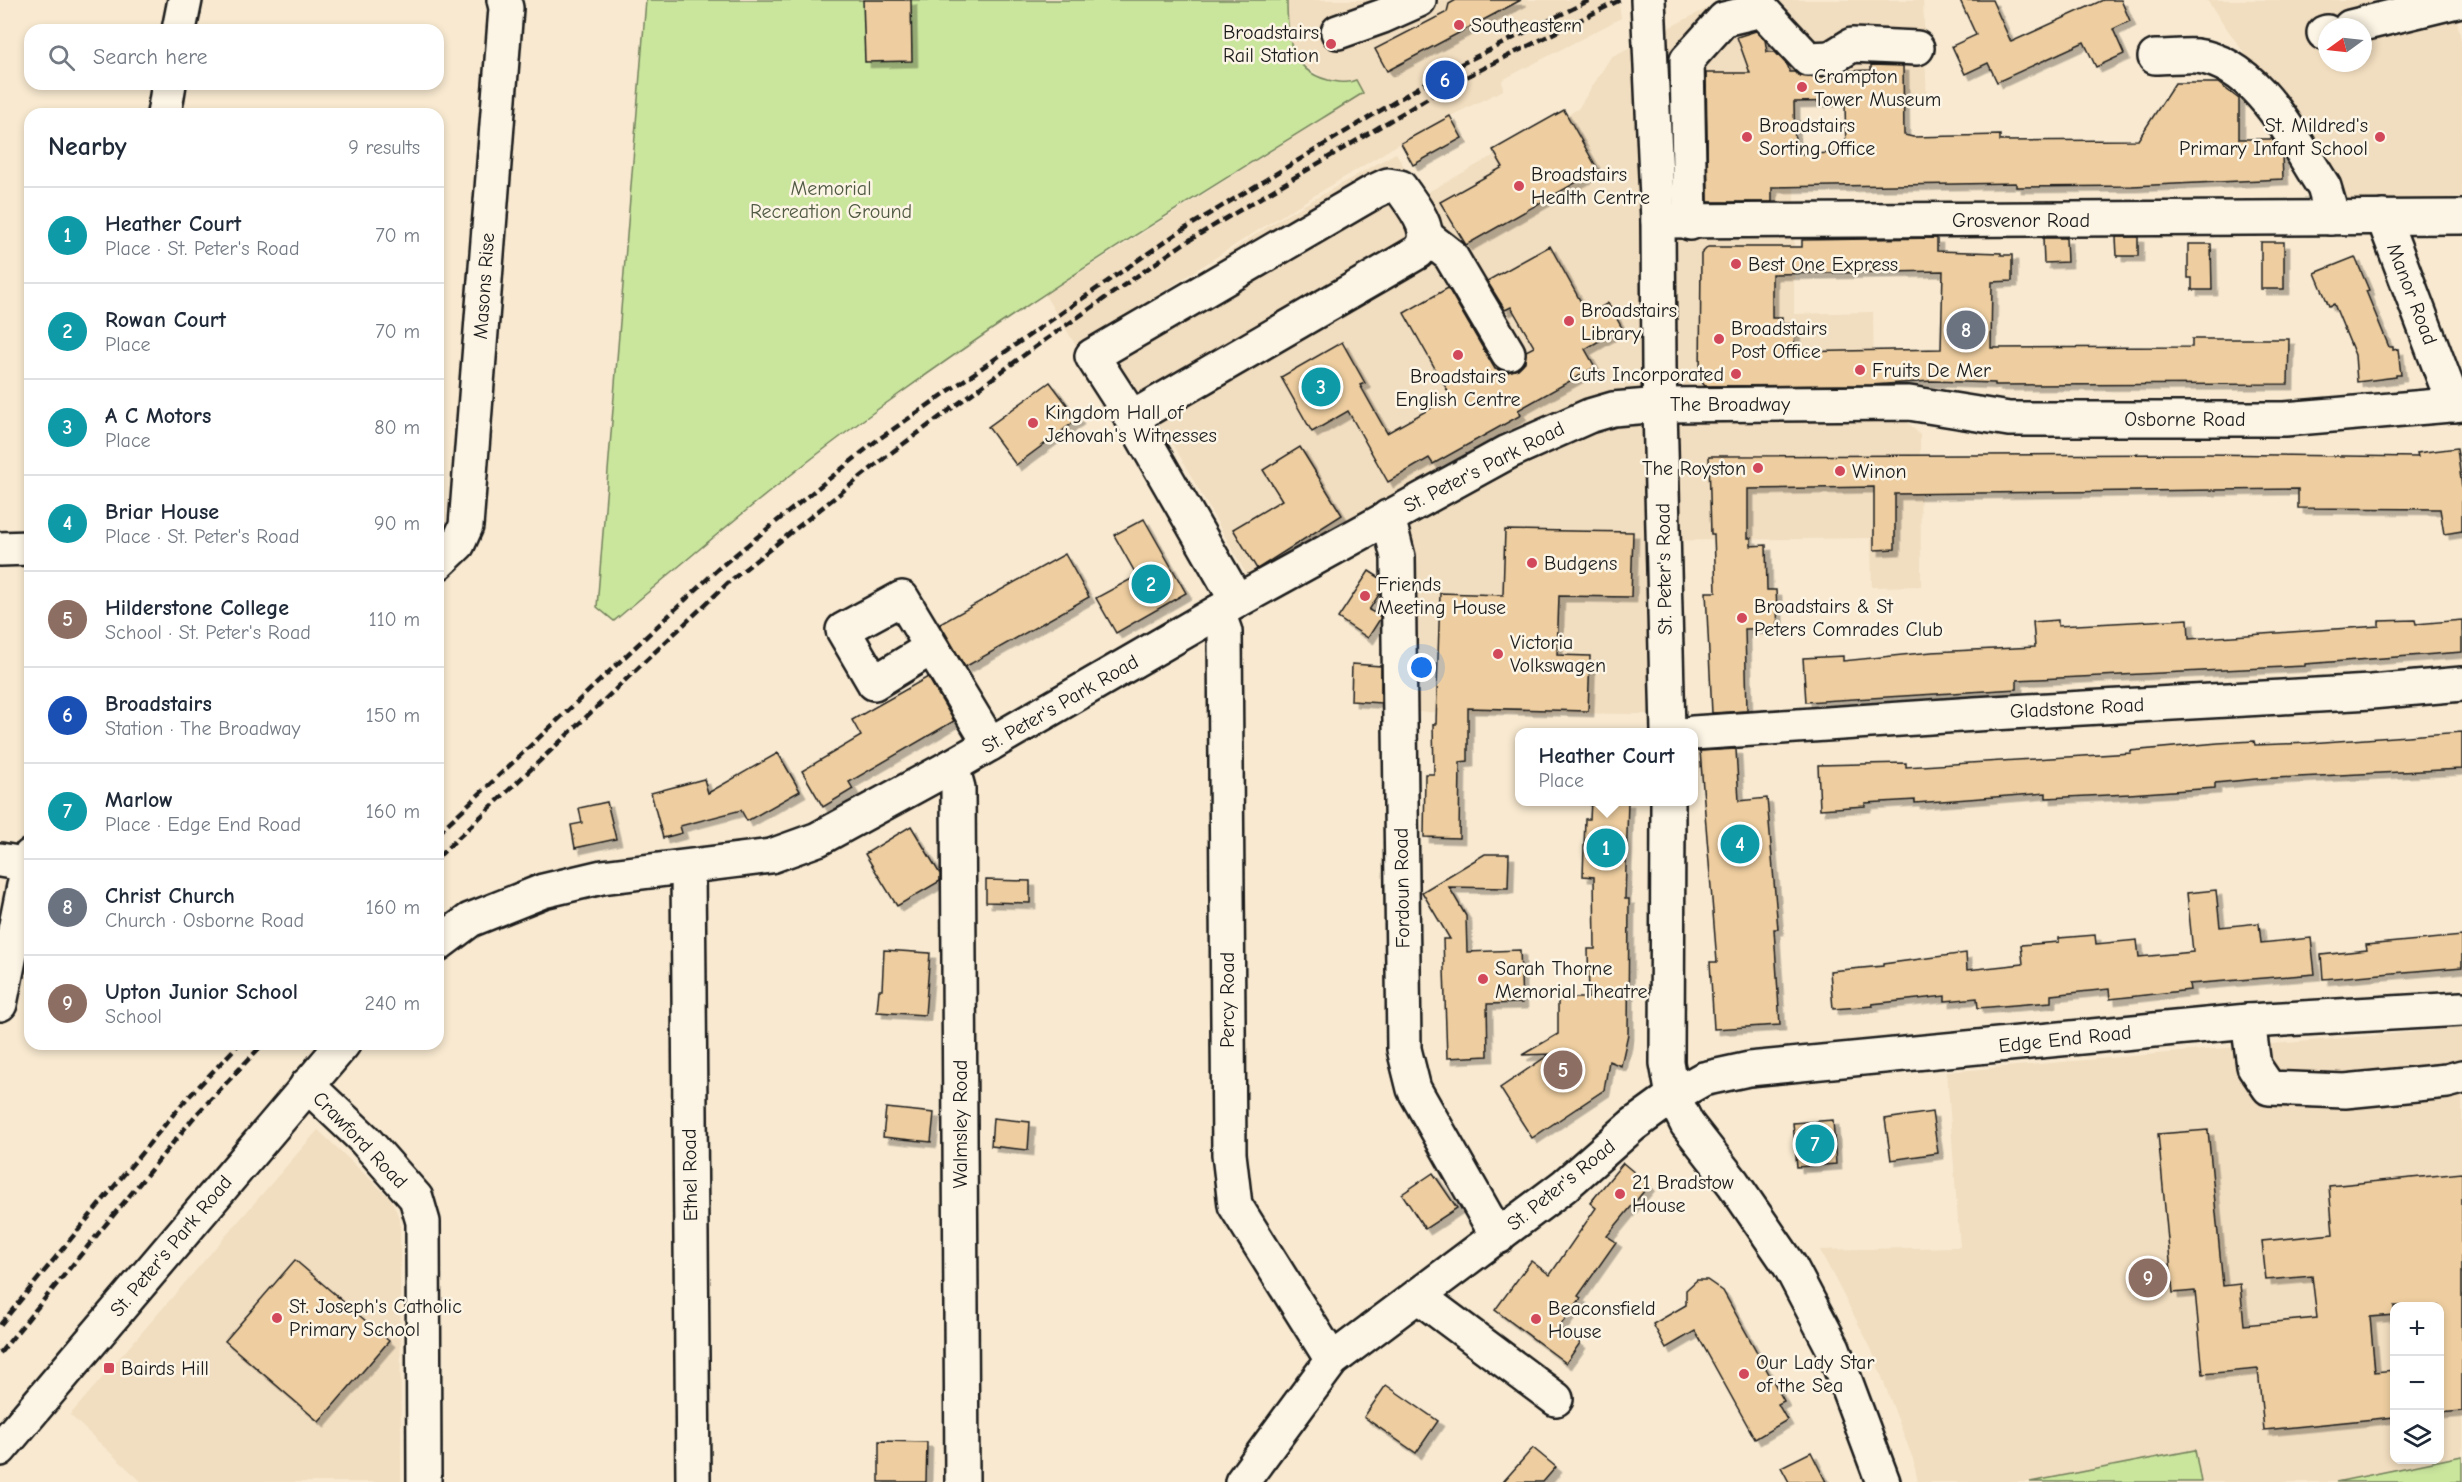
<!DOCTYPE html>
<html lang="en">
<head>
<meta charset="utf-8">
<style>
  body { margin:0; font-family:"Comic Neue",sans-serif; background:#f2f2f3; color:#1f2937 }
  .controls { position:absolute; right:18px; bottom:18px; display:grid; overflow:hidden; border-radius:12px; box-shadow:0 3px 9px #0003 }
  .controls button { width:54px; height:54px; display:grid; place-items:center; padding:0; border:0; border-bottom:2px solid #e0e1e3; background:#fff; color:#1f2937; font:30px sans-serif }
  .compass { position:absolute; left:2318px; top:18px; width:54px; height:54px; border-radius:50%; background:#fff; box-shadow:0 3px 9px #0003; rotate:255deg }
  .you { position:absolute; left:1422px; top:668px; width:21px; height:21px; margin:-15px; border:4px solid #fff; border-radius:50%; background:#1a73e8; box-shadow:0 0 0 9px #1a73e833 }
  .badge { display:grid; place-items:center; width:39px; height:39px; border-radius:50%; background:#d1495b; color:#fff; font-size:20px; font-weight:700 }
  .pin { position:absolute; translate:-50% -50%; border:3px solid #fff; box-shadow:0 2px 6px #0006 }
  .popup { position:absolute; left:1515px; top:728px; width:183px; height:78px; box-sizing:border-box; display:grid; place-content:center; border-radius:12px; background:#fff; filter:drop-shadow(0 2px 4px #0005); font-size:20px; white-space:nowrap; color:#747a83 }
  .popup b { font-size:22px; color:#1f2937 }
  .popup::after { content:''; position:absolute; left:50%; top:100%; margin-left:-12px; border:12px solid transparent; border-top-color:#fff }
  .list { margin:0; padding:0; list-style:none }
  h2 { display:flex; justify-content:space-between; align-items:center; height:78px; margin:0; padding:0 24px; font-size:26px }
  h2 small { font-size:20px; font-weight:400; color:#747a83 }
  .list li { display:grid; grid-template-columns:39px 1fr auto; gap:18px; align-items:center; box-sizing:border-box; height:96px; padding:0 24px; border-top:2px solid #e0e1e3 }
  .list b { display:block; font-size:22px; white-space:nowrap }
  .list p { margin:0; font-size:20px; white-space:nowrap; color:#747a83 }
  .list em { font-size:20px; font-style:normal; color:#747a83 }
  .icon { flex:none; width:33px; height:33px; fill:none; stroke:currentColor; stroke-width:2; stroke-linecap:round; stroke-linejoin:round }
  .map { position:relative; flex:none; width:2462px; height:1482px; overflow:hidden }
  .search { position:absolute; background:#fff; box-shadow:0 3px 9px #0003; left:24px; top:24px; width:420px; height:66px; display:flex; align-items:center; gap:15px; box-sizing:border-box; padding:0 21px; border-radius:18px; color:#747a83; font-size:22px }
  .panel { position:absolute; background:#fff; box-shadow:0 3px 9px #0003; left:24px; top:108px; width:420px; height:942px; border-radius:18px }
  .map>svg:first-child { display:block }
  .built { fill:#f1ddbf; fill-rule:evenodd }
  .green { fill:#cae69d; stroke:#73815c; stroke-width:1.5 }
  .building { fill:#eecea0; stroke:#1c1c1c; stroke-width:1.5; fill-rule:evenodd; filter:url(#shadow) }
  .lines { fill:none; stroke-linecap:round; stroke-linejoin:round }
  .minor-casing { stroke:#1c1c1c; stroke-width:38 }
  .major-casing { stroke:#1c1c1c; stroke-width:38 }
  .minor { stroke:#fcf5e5; stroke-width:33 }
  .major { stroke:#fcf5e5; stroke-width:33 }
  .rail { stroke:#1c1c1c; stroke-width:4.5; stroke-dasharray:9 4.5; stroke-linecap:butt }
  .poi-dot { fill:#d1495b; stroke:#fcf5e5; stroke-width:2 }
  .labels { text-anchor:middle; dominant-baseline:central; stroke-width:5; stroke-linejoin:round; paint-order:stroke }
  .poi-label { font-size:20px; fill:#1c1c1c; stroke:#fcf5e5; text-anchor:start }
  .park-label { font-size:20px; fill:#505943; stroke:#fcf5e5 }
  .street-label { font-size:20px; fill:#1c1c1c; stroke:#fcf5e5 }
</style>
</head>
<body>
<div class="map">
<svg width="2462" height="1482" viewBox="0 0 2462 1482">
  <defs>
    <filter id="shadow"><feDropShadow dx="5.5" dy="5.5" stdDeviation="0" flood-color="#0004"/></filter>
  </defs>
  <rect width="100%" height="100%" fill="#f8e9d0"/>
  <filter id="ink" filterUnits="userSpaceOnUse"><feTurbulence type="fractalNoise" baseFrequency=".0167" numOctaves="2"/><feDisplacementMap in="SourceGraphic" scale="12" xChannelSelector="R" yChannelSelector="G"/><feConvolveMatrix kernelMatrix="1 2 1 2 8 2 1 2 1" color-interpolation-filters="sRGB"/></filter>
  <g filter="url(#ink)">
    <g class="built">
      <polygon points="1287,0 1618,0 1621,18 1502,80 1503,90 1450,116 1462,138 1413,165 1400,143 1263,227 1077,347 1045,295 1363,93 1356,80 1337,82 1323,78 1300,62 1292,50 1288,37"/>
      <polygon points="1724,0 1923,0 1927,106 1796,102 1794,163 1794,314 1873,312 1874,388 1920,435 1921,586 1872,587 1871,538 1645,541 1649,714 1415,712 1413,554 1406,499 1253,586 1172,442 1139,459 1078,351 1281,218 1396,153 1421,196 1578,109 1611,57"/>
      <path d="M2207,0h246l9,46v151l-121,10 -80,-130zM2327,27h36v36h-36z"/>
      <path d="M2462,1028v454h-544l-5,-23 -42,-111 -51,-98 140,-3 -13,-175zM2394,1306h46v154h-46z"/>
      <polygon points="318,1130 391,1199 400,1220 401,1482 142,1482 70,1415"/>
    </g>
    <g class="green">
      <path d="M646,0h641c0,33 1,70 41,80 9,2 19,4 28,0l7,13c-158,98 -317,195 -468,304 -98,69 -190,147 -281,224l-17,-14z"/>
      <polygon points="2195,1450 2201,1482 2030,1482"/>
      <polygon points="2462,1456 2462,1482 2336,1482"/>
    </g>
    <g class="building">
      <polygon points="863,0 911,0 912,61 865,62"/>
      <polygon points="1456,0 1521,0 1387,71 1375,49 1447,12 1449,4"/>
      <polygon points="1960,0 1992,0 2011,42 2103,0 2121,0 2130,21 2113,29 2124,54 2096,67 2084,42 1997,82 1988,63 1965,74 1952,46 1976,35"/>
      <path d="M1756,31l9,9 2,12h8l13,14 1,6h5l7,4 31,1 14,-6 25,-1v-5l32,1 1,69 9,2 87,-2v6l138,-1 37,-57h43l21,16v40h33l10,16 1,24 -151,7 -116,1v-4l-244,4v15h-64l-2,-129h44l-13,-36zM1845,101l1,52 -51,1 -1,-52z"/>
      <polygon points="1564,110 1598,170 1466,245 1440,202 1503,167 1493,150"/>
      <polygon points="1450,116 1462,138 1413,165 1401,143"/>
      <polygon points="2116,237 2138,237 2138,256 2117,256"/>
      <path d="M1937,238v13l64,2v2h11v26l-20,1 -1,66 201,-1v-8h97l-1,45 -293,1v-2l-63,-2 -61,4 -166,1 -5,-6 1,-126 7,-7h94v-7zM1943,271l-2,78 -147,3 1,-28h-13v-6h-10v-44z"/>
      <polygon points="2043,238 2066,238 2067,262 2044,263"/>
      <rect x="2261" y="242" width="23" height="47"/>
      <polygon points="2188,244 2211,244 2212,290 2192,290 2192,278 2188,278"/>
      <polygon points="1550,246 1588,315 1608,303 1622,328 1585,349 1595,367 1518,410 1521,415 1433,464 1429,458 1388,482 1348,411 1312,432 1281,377 1342,342 1365,383 1360,385 1387,433 1451,397 1404,313 1448,288 1495,369 1508,372 1518,369 1525,362 1526,351 1534,347 1511,307 1505,310 1487,281"/>
      <polygon points="2355,257 2369,290 2366,291 2389,347 2393,347 2393,350 2398,349 2401,375 2396,375 2396,377 2357,382 2355,355 2334,304 2329,306 2315,273"/>
      <polygon points="1050,382 1078,419 1016,465 988,427"/>
      <polygon points="1300,447 1342,515 1257,569 1233,529 1282,500 1263,470"/>
      <polygon points="2457,448 2462,488 2462,531 2444,534 2440,509 2298,508 2298,489 1895,494 1895,549 1874,550 1874,487 1748,489 1748,538 1751,538 1751,546 1766,545 1767,590 1776,590 1778,628 1745,629 1747,711 1712,713 1706,592 1716,592 1714,534 1711,534 1709,456 2206,454 2418,457 2417,453"/>
      <polygon points="1144,519 1186,593 1116,633 1096,598 1137,576 1114,535"/>
      <polygon points="1505,530 1633,532 1631,597 1559,596 1557,655 1590,656 1588,711 1468,708 1468,761 1460,762 1459,838 1424,837 1425,774 1434,774 1433,724 1436,724 1440,593 1503,595"/>
      <polygon points="1065,554 1089,597 965,667 940,624"/>
      <polygon points="1369,571 1380,578 1380,593 1369,610 1380,616 1380,619 1368,638 1338,618"/>
      <polygon points="2188,619 2189,639 2379,626 2379,621 2415,620 2416,624 2462,620 2462,652 2305,664 2305,666 2017,680 2017,689 1806,702 1803,658 1843,656 1843,661 1932,652 2035,647 2033,622 2058,620 2058,626"/>
      <polygon points="1352,664 1381,666 1381,703 1351,701"/>
      <polygon points="928,677 954,721 849,782 853,789 823,807 802,771 861,736 852,720"/>
      <polygon points="2462,732 2462,769 2256,779 2215,783 2215,788 2129,794 2046,798 2046,793 1915,803 1915,800 1865,803 1865,806 1820,809 1818,765 1906,763 1906,767 2131,753 2130,751 2218,743 2254,741 2255,745 2310,743"/>
      <polygon points="1736,749 1739,801 1767,798 1778,929 1774,929 1780,1025 1714,1029 1710,962 1717,962 1700,751"/>
      <polygon points="778,753 800,791 747,821 741,810 680,826 682,833 663,838 651,793 704,779 708,793"/>
      <polygon points="1591,801 1628,801 1625,899 1629,899 1628,1034 1621,1066 1609,1061 1604,1090 1532,1138 1500,1088 1550,1054 1522,1055 1558,1034 1558,998 1589,998 1588,949 1595,949 1594,877 1583,876 1585,819 1590,819"/>
      <polygon points="607,802 616,839 575,848 571,825 582,823 579,808"/>
      <polygon points="911,826 940,874 940,881 897,906 865,854"/>
      <polygon points="1485,854 1509,854 1508,888 1449,887 1466,916 1467,952 1520,950 1522,1003 1487,1004 1488,1056 1447,1058 1443,939 1450,939 1422,892"/>
      <polygon points="986,880 1030,881 1030,903 986,902"/>
      <polygon points="2216,890 2220,927 2259,923 2261,943 2311,938 2315,974 2189,984 2190,990 2110,999 2109,989 2051,995 2051,1002 2027,1004 1978,1008 1977,998 1945,1001 1945,996 1872,1004 1873,1006 1833,1009 1830,971 1883,966 1883,964 1966,953 1967,970 2023,964 2021,945 2059,942 2059,938 2095,935 2096,944 2137,940 2139,957 2193,952 2187,893"/>
      <polygon points="2462,936 2462,967 2323,979 2321,955 2367,950 2366,945"/>
      <polygon points="884,950 930,953 925,1015 877,1012 879,990 882,990"/>
      <polygon points="886,1108 934,1113 931,1142 883,1137"/>
      <polygon points="1932,1112 1938,1153 1891,1160 1885,1119"/>
      <polygon points="993,1118 1030,1122 1028,1150 991,1146"/>
      <polygon points="1833,1120 1836,1164 1797,1167 1793,1123"/>
      <polygon points="2208,1130 2223,1286 2240,1284 2244,1325 2317,1318 2312,1276 2266,1280 2262,1241 2333,1234 2329,1186 2462,1173 2462,1411 2439,1413 2439,1306 2394,1306 2394,1315 2370,1317 2375,1372 2394,1370 2394,1417 2264,1430 2258,1369 2203,1374 2195,1291 2173,1293 2158,1134"/>
      <polygon points="1623,1163 1649,1185 1607,1236 1616,1242 1578,1296 1581,1298 1559,1327 1580,1343 1566,1363 1495,1310 1531,1261 1550,1275 1596,1208 1590,1203"/>
      <polygon points="1433,1173 1457,1208 1425,1229 1402,1194"/>
      <polygon points="295,1260 389,1341 319,1422 225,1341"/>
      <polygon points="1697,1280 1707,1280 1723,1291 1784,1401 1778,1404 1787,1420 1755,1439 1695,1331 1666,1348 1653,1324 1686,1305 1686,1290"/>
      <polygon points="1386,1385 1438,1421 1416,1453 1364,1417"/>
      <polygon points="879,1441 927,1442 926,1482 879,1482"/>
      <polygon points="1533,1448 1556,1467 1543,1482 1503,1482"/>
      <polygon points="1811,1452 1826,1482 1789,1482 1781,1467"/>
    </g>
    <g class="lines">
      <g class="minor-casing">
        <g id="minor">
          <polyline points="2350,27 2461,0"/>
          <polyline points="179,30 185,0"/>
          <polyline points="1338,32 1383,16 1419,0"/>
          <polyline points="2324,33 2327,32"/>
          <path d="M2155,57c14,0 29,-2 42,-1 62,8 96,84 127,131l5,17 2,14"/>
          <polyline points="164,114 169,84"/>
          <polyline points="2383,217 2454,405"/>
          <polyline points="1658,221 2462,217"/>
          <polyline points="1690,223 1687,60 1724,19 1762,10 1808,59 1831,58 1852,45 1917,48"/>
          <polyline points="1427,237 1450,255 1508,353"/>
          <polyline points="1661,405 1909,403 2009,419 2285,419 2462,404"/>
          <path d="M1132,418l286,-166c20,-19 -6,-47 -18,-65l-12,-2 -13,6 -283,165 40,62 105,183"/>
          <polyline points="1388,517 1398,557 1404,1049 1414,1089 1498,1237"/>
          <polyline points="0,549 30,548"/>
          <polyline points="438,563 458,544 466,526 506,8 504,0"/>
          <polyline points="1218,612 1225,632 1229,1154 1235,1205 1332,1360"/>
          <polyline points="931,648 874,683 843,630 902,598 990,744"/>
          <polyline points="1693,733 1975,714 2371,692 2462,684"/>
          <polyline points="952,766 958,788 962,1482"/>
          <polyline points="0,860 29,865"/>
          <polyline points="688,868 693,1482"/>
          <polyline points="0,1004 30,856"/>
          <polyline points="2248,1021 2254,1066 2269,1088 2345,1091 2447,1081 2462,1077"/>
          <polyline points="307,1085 364,1139 416,1198 423,1222 424,1482"/>
          <polyline points="1418,1296 1556,1399"/>
          <polyline points="1242,1482 1332,1360 1564,1186 1633,1125 1673,1096 1703,1079 1749,1069 2248,1021 2462,1009"/>
        </g>
      </g>
      <g class="major-casing">
        <g id="major">
          <polyline points="1648,0 1658,221 1659,367 1668,732"/>
          <polyline points="1668,802 1667,1063 1673,1096 1687,1124 1733,1183 1790,1266 1833,1348 1883,1482"/>
          <polyline points="438,944 470,920 543,891 602,877 771,856 818,839 952,766 1237,601 1508,452 1589,416 1613,409 1661,405"/>
          <polyline points="0,1449 343,1044"/>
        </g>
      </g>
      <use href="#minor" class="minor"/>
      <use href="#major" class="major"/>
      <g class="rail">
        <polyline points="438,833 719,568 876,441 1176,234 1441,74 1590,0"/>
        <polyline points="438,857 730,581 887,456 1035,347 1183,244 1448,86 1620,0"/>
        <polyline points="0,1325 182,1104 239,1044"/>
        <polyline points="0,1353 195,1116 263,1044"/>
      </g>
    </g>
  </g>
  <g class="poi-dot">
    <circle cx="1459" cy="25" r="6"/>
    <circle cx="1331" cy="44" r="6"/>
    <circle cx="1802" cy="87" r="6"/>
    <circle cx="1747" cy="137" r="6"/>
    <circle cx="2380" cy="137" r="6"/>
    <circle cx="1519" cy="186" r="6"/>
    <circle cx="1736" cy="264" r="6"/>
    <circle cx="1569" cy="321" r="6"/>
    <circle cx="1719" cy="339" r="6"/>
    <circle cx="1458" cy="355" r="6"/>
    <circle cx="1860" cy="370" r="6"/>
    <circle cx="1736" cy="374" r="6"/>
    <circle cx="1033" cy="423" r="6"/>
    <circle cx="1758" cy="468" r="6"/>
    <circle cx="1840" cy="471" r="6"/>
    <circle cx="1532" cy="563" r="6"/>
    <circle cx="1365" cy="596" r="6"/>
    <circle cx="1742" cy="618" r="6"/>
    <circle cx="1498" cy="654" r="6"/>
    <circle cx="1483" cy="979" r="6"/>
    <circle cx="1620" cy="1194" r="6"/>
    <circle cx="277" cy="1318" r="6"/>
    <circle cx="1536" cy="1319" r="6"/>
    <rect x="103" y="1362" width="12" height="12" rx="3"/>
    <circle cx="1744" cy="1374" r="6"/>
  </g>
  <g class="labels">
    <g class="poi-label">
      <text x="1471" y="25">Southeastern</text>
      <text x="1319" y="32" text-anchor="end">Broadstairs<tspan x="1319" dy="23">Rail Station</tspan></text>
      <text x="1814" y="76">Crampton<tspan x="1814" dy="23">Tower Museum</tspan></text>
      <text x="1759" y="125">Broadstairs<tspan x="1759" dy="23">Sorting Office</tspan></text>
      <text x="2368" y="125" text-anchor="end">St. Mildred's<tspan x="2368" dy="23">Primary Infant School</tspan></text>
      <text x="1531" y="174">Broadstairs<tspan x="1531" dy="23">Health Centre</tspan></text>
      <text x="1748" y="264">Best One Express</text>
      <text x="1581" y="310">Broadstairs<tspan x="1581" dy="23">Library</tspan></text>
      <text x="1731" y="328">Broadstairs<tspan x="1731" dy="23">Post Office</tspan></text>
      <text x="1872" y="370">Fruits De Mer</text>
      <text x="1724" y="374" text-anchor="end">Cuts Incorporated</text>
      <text x="1458" y="376" text-anchor="middle">Broadstairs<tspan x="1458" dy="23">English Centre</tspan></text>
      <text x="1045" y="412">Kingdom Hall of<tspan x="1045" dy="23">Jehovah's Witnesses</tspan></text>
      <text x="1746" y="468" text-anchor="end">The Royston</text>
      <text x="1852" y="471">Winon</text>
      <text x="1544" y="563">Budgens</text>
      <text x="1377" y="584">Friends<tspan x="1377" dy="23">Meeting House</tspan></text>
      <text x="1754" y="606">Broadstairs &amp; St<tspan x="1754" dy="23">Peters Comrades Club</tspan></text>
      <text x="1510" y="642">Victoria<tspan x="1510" dy="23">Volkswagen</tspan></text>
      <text x="1495" y="968">Sarah Thorne<tspan x="1495" dy="23">Memorial Theatre</tspan></text>
      <text x="1632" y="1182">21 Bradstow<tspan x="1632" dy="23">House</tspan></text>
      <text x="289" y="1306">St. Joseph's Catholic<tspan x="289" dy="23">Primary School</tspan></text>
      <text x="1548" y="1308">Beaconsfield<tspan x="1548" dy="23">House</tspan></text>
      <text x="1756" y="1362">Our Lady Star<tspan x="1756" dy="23">of the Sea</tspan></text>
      <text x="121" y="1368">Bairds Hill</text>
    </g>
    <g class="park-label">
      <text x="831" y="188">Memorial<tspan x="831" dy="23">Recreation Ground</tspan></text>
    </g>
    <g class="street-label">
      <text x="2021" y="220">Grosvenor Road</text>
      <text transform="translate(484 286) rotate(-86)">Masons Rise</text>
      <text transform="translate(2412 294) rotate(69)">Manor Road</text>
      <text x="1730" y="404">The Broadway</text>
      <text x="2185" y="419">Osborne Road</text>
      <text transform="translate(1484 467) rotate(-27)">St. Peter's Park Road</text>
      <text transform="translate(1664 569) rotate(-91)">St. Peter's Road</text>
      <text transform="translate(1060 704) rotate(-30)">St. Peter's Park Road</text>
      <text transform="translate(2077 708) rotate(-3)">Gladstone Road</text>
      <text transform="translate(1402 888) rotate(-91)">Fordoun Road</text>
      <text transform="translate(1227 1000) rotate(-90)">Percy Road</text>
      <text transform="translate(2065 1039) rotate(-6)">Edge End Road</text>
      <text transform="translate(960 1124) rotate(-90)">Walmsley Road</text>
      <text transform="translate(360 1140) rotate(46)">Crawford Road</text>
      <text transform="translate(690 1175) rotate(-91)">Ethel Road</text>
      <text transform="translate(1561 1185) rotate(-39)">St. Peter's Road</text>
      <text transform="translate(171 1246) rotate(-50)">St. Peter's Park Road</text>
    </g>
  </g>
</svg>
<div class="controls">
<button>+</button>
<button>−</button>
<button><svg class="icon" aria-label="layers" viewBox="0 0 24 24"><path d="M12 4l9 5-9 5-9-5zM3 14l9 5 9-5"/></svg></button>
</div>
<svg class="compass" viewBox="-18 -18 36 36"><path d="M0-13l5 13h-10z" fill="#e53935"/><path d="M0 13l5-13h-10z" fill="#747a83"/></svg>
<div class="you"></div>
<div class="pin badge" style="left:1606px;top:848px;background:#0f9aa8">1</div>
<div class="popup"><b>Heather Court</b>Place</div>
<div class="pin badge" style="left:1151px;top:584px;background:#0f9aa8">2</div>
<div class="pin badge" style="left:1321px;top:387px;background:#0f9aa8">3</div>
<div class="pin badge" style="left:1740px;top:844px;background:#0f9aa8">4</div>
<div class="pin badge" style="left:1563px;top:1070px;background:#8d6e63">5</div>
<div class="pin badge" style="left:1445px;top:80px;background:#1a4fb4">6</div>
<div class="pin badge" style="left:1815px;top:1144px;background:#0f9aa8">7</div>
<div class="pin badge" style="left:1966px;top:330px;background:#6b7280">8</div>
<div class="pin badge" style="left:2148px;top:1278px;background:#8d6e63">9</div>
<div class="search"><svg class="icon" aria-label="search" viewBox="0 0 24 24"><circle cx="10" cy="10" r="6"/><path d="M15 15l6 6"/></svg>Search here</div>
<section class="panel">
<h2>Nearby<small>9 results</small></h2>
<ul class="list">
<li><span class="badge" style="background:#0f9aa8">1</span><div><b>Heather Court</b><p>Place · St. Peter's Road</p></div><em>70 m</em></li>
<li><span class="badge" style="background:#0f9aa8">2</span><div><b>Rowan Court</b><p>Place</p></div><em>70 m</em></li>
<li><span class="badge" style="background:#0f9aa8">3</span><div><b>A C Motors</b><p>Place</p></div><em>80 m</em></li>
<li><span class="badge" style="background:#0f9aa8">4</span><div><b>Briar House</b><p>Place · St. Peter's Road</p></div><em>90 m</em></li>
<li><span class="badge" style="background:#8d6e63">5</span><div><b>Hilderstone College</b><p>School · St. Peter's Road</p></div><em>110 m</em></li>
<li><span class="badge" style="background:#1a4fb4">6</span><div><b>Broadstairs</b><p>Station · The Broadway</p></div><em>150 m</em></li>
<li><span class="badge" style="background:#0f9aa8">7</span><div><b>Marlow</b><p>Place · Edge End Road</p></div><em>160 m</em></li>
<li><span class="badge" style="background:#6b7280">8</span><div><b>Christ Church</b><p>Church · Osborne Road</p></div><em>160 m</em></li>
<li><span class="badge" style="background:#8d6e63">9</span><div><b>Upton Junior School</b><p>School</p></div><em>240 m</em></li>
</ul>
</section>
</div>
</body>
</html>
